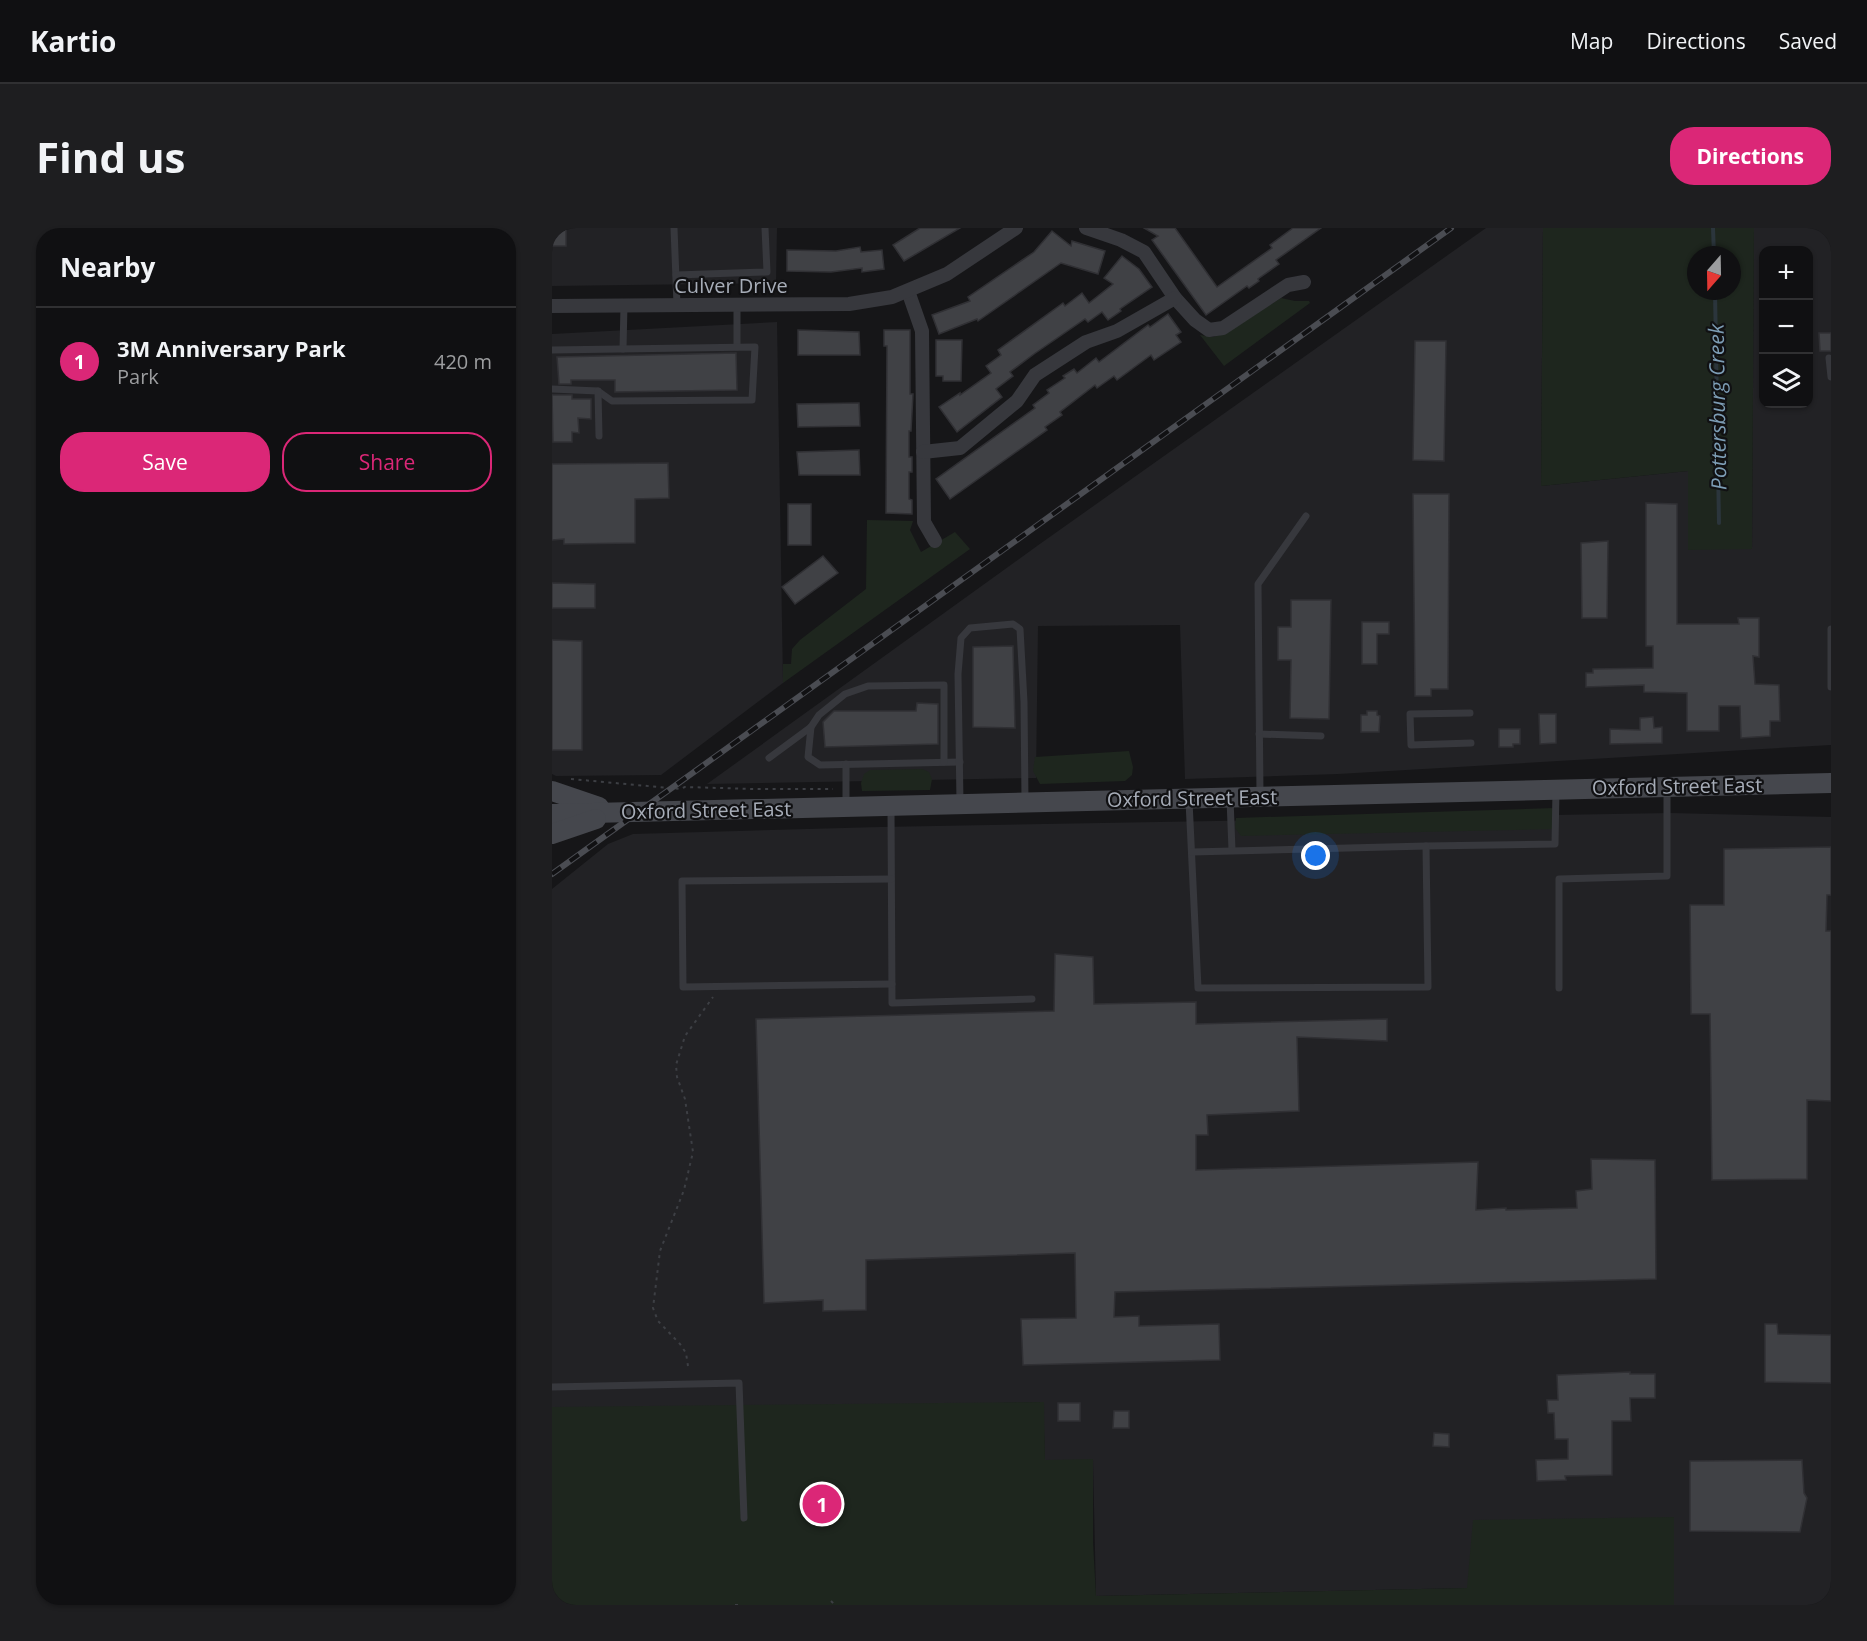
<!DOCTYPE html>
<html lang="en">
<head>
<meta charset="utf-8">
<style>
  body { margin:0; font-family:"Open Sans",sans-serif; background:#1e1e20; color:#f1f3f6 }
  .controls { position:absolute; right:18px; top:18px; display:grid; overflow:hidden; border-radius:12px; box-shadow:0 2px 4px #0004 }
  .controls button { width:54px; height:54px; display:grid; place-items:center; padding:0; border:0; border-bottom:2px solid #303032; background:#101012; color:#f1f3f6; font:30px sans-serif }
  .compass { position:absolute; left:1135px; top:18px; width:54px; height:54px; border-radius:50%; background:#101012; box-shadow:0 2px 4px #0004; rotate:200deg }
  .you { position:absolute; left:764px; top:628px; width:21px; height:21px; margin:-15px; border:4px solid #fff; border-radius:50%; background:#1a73e8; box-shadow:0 0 0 9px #1a73e833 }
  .badge { display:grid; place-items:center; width:39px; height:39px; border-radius:50%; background:#db2777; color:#fff; font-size:20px; font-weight:700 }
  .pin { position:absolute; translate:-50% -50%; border:3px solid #fff; box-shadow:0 2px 6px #0006 }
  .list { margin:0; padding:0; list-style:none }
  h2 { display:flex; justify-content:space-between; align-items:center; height:78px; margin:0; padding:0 24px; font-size:26px }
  h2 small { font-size:20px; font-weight:400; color:#9c9d9f }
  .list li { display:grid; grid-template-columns:39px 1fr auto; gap:18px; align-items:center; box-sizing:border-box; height:108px; padding:0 24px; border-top:2px solid #303032 }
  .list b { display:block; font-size:22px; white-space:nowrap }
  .list p { margin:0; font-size:20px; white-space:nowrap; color:#9c9d9f }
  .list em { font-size:20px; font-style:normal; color:#9c9d9f }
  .actions { display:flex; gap:12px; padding:18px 24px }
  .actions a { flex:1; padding:14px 0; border:2px solid #db2777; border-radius:24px; text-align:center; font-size:21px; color:#db2777 }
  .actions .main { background:#db2777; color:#fff }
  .icon { flex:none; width:33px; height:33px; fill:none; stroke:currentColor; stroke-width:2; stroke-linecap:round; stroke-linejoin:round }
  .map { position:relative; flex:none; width:1279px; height:1377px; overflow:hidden; border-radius:24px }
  header { display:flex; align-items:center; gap:36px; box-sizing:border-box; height:84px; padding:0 30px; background:#101012; border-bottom:2px solid #303032 }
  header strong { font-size:28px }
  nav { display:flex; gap:33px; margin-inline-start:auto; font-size:21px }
  .intro { display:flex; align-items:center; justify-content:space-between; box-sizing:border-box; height:144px; padding:0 36px }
  h1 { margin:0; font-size:42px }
  .button { padding:15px 27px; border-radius:24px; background:#db2777; color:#fff; font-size:21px; font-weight:700 }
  main { display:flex; gap:36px; padding:0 36px }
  aside { flex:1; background:#101012; border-radius:24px; box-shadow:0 2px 4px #0004 }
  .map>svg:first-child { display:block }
  .built { fill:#222225; fill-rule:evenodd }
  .green { fill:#1e261e; fill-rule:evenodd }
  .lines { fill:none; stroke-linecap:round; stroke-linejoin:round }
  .stream { stroke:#2b353c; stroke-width:4 }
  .building { fill:#404145; stroke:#303034; stroke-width:1.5 }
  .path { stroke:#3d3f44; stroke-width:2; stroke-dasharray:3 4.5; stroke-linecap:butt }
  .lane { stroke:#37383d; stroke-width:7 }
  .street { stroke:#37383d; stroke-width:14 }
  .secondary { stroke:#45474d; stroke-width:20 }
  .rail-casing { stroke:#4a4c52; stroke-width:6 }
  .rail { stroke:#111113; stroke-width:4; stroke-dasharray:11; stroke-linecap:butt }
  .labels { text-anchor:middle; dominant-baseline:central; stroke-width:4.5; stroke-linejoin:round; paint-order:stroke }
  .street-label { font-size:20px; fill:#a7adb8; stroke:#111113 }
  .water-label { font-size:21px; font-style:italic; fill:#7d9db5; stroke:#111113 }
</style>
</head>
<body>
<header>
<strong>Kartio</strong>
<nav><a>Map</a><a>Directions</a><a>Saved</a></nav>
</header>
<div class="intro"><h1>Find us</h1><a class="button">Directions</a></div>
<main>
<aside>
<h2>Nearby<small></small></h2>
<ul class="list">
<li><span class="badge">1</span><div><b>3M Anniversary Park</b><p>Park</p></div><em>420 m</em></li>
</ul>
<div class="actions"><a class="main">Save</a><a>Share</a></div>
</aside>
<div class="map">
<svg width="1279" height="1377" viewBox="0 0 1279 1377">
  <rect width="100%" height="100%" fill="#161618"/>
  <g class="built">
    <polygon points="0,0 225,0 224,55 0,58"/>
    <path d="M934,0h57l-2,258 147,-15 64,78 2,-321h77v517l-493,29 -153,5 -5,-154 -142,1 -2,152 -329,6 330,-238zM1212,22h44v154h-44z"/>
    <polygon points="225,94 231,455 109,547 4,548 0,546 0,106"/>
    <polygon points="1119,585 1279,589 1279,1377 1122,1377 1122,1290 916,1360 544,1368 541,1232 493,1232 491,1174 0,1186 0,661 56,616 81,606 328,599"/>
  </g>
  <g class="green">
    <path d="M991,0h211l-2,321 -64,1v-79l-147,15zM1144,27h36v36h-36z"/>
    <polygon points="729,70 743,73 757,73 758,75 672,138 648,107 661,109 674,105"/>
    <polygon points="315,292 361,293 358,302 369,324 403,304 418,321 231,455 231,436 239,436 240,421 248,412 314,361"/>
    <polygon points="577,523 581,539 580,547 573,553 488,556 481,543 483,529"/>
    <polygon points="370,541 377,544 380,551 378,562 310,563 309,555 312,546 318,542"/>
    <polygon points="1002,580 1003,601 689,608 683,600 684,590"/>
    <polygon points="492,1174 493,1232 541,1231 541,1314 544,1368 915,1360 921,1292 1122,1289 1122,1377 0,1377 0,1179"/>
  </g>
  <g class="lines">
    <g class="stream">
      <polyline points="1161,0 1162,27"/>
      <polyline points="1163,63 1167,295"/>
    </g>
  </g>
  <g class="building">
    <rect x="0" y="0" width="14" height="18"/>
    <polygon points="368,0 408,0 352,33 341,17"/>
    <polygon points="592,0 623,0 665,59 720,20 718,17 741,0 769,0 724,32 727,36 706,51 707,53 697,60 695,58 654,87 600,12 606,8"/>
    <polygon points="500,3 519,18 520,13 553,23 546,46 509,35 426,93 425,91 387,106 380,87 418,73 416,69 482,24"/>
    <polygon points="308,19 309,24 330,22 332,41 310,44 310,40 279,44 235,43 235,22 284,23"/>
    <polygon points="570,28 587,41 600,59 568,81 569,83 556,92 550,84 536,94 533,91 482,126 458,144 461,148 444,161 450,169 405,204 387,179 408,165 408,167 439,145 434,138 449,127 446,122 511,75 513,78 530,65 537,75 561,56 552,50"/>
    <polygon points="616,86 629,104 624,107 629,114 602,132 599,127 565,152 562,148 545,160 543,157 508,184 510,187 493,199 495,202 398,271 384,251 483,180 481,177 497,165 495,162 513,150 511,148 522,141 525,145 544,130 547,134 596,97 598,99"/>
    <polygon points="246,102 307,104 308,127 246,127"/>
    <polygon points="332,102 358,102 358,166 361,166 359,203 357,203 357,229 360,229 360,244 357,244 357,271 360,272 360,286 334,285 335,118 332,118"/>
    <polygon points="1267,105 1279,105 1279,123 1268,123"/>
    <polygon points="384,112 410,112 409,153 391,153 391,148 384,148"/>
    <polygon points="863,113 894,113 892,233 861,232"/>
    <polygon points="184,125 185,162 63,164 63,152 19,152 19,156 7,156 5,129"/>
    <polygon points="0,167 20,167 20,171 39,171 39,191 26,190 27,205 20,204 20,214 1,214"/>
    <polygon points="307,175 308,198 246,199 245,176"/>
    <polygon points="307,222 308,247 247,247 245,224"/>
    <polygon points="116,235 117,270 83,271 83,315 12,316 12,311 0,312 0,236"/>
    <polygon points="861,266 897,266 896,461 879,461 879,468 863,468"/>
    <polygon points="1094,275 1125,276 1125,396 1187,396 1186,390 1207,390 1207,429 1201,428 1203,456 1227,457 1228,493 1218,493 1218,508 1189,510 1188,478 1167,478 1167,503 1135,503 1135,465 1092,464 1092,457 1034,459 1034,445 1041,445 1041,441 1101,440 1101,418 1094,418"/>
    <rect x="236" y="276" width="23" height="41"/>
    <polygon points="1056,313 1055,390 1030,390 1029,315"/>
    <polygon points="271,328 286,345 243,376 230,359"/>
    <polygon points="0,355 43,356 43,380 0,380"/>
    <polygon points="739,372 779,372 777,491 738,490 739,432 726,432 726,399 739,399"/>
    <polygon points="810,394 837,394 837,406 825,406 825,436 810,436"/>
    <polygon points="0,412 30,413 30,522 0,522"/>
    <polygon points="461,418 463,500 421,499 421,419"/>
    <polygon points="365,475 386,476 386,516 273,519 271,494 282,483 364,483"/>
    <polygon points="815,483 825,483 825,487 828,488 827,504 809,504 809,487 815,487"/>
    <polygon points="987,486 1004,486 1004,515 988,516"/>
    <polygon points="1101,489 1102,500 1110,499 1110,515 1058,516 1058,501 1088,502 1088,490"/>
    <polygon points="947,501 968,501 968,516 961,516 961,519 947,519"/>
    <polygon points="1279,619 1279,667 1275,667 1274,703 1279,703 1279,873 1255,872 1255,951 1160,952 1158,786 1139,786 1138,677 1172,677 1172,621"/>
    <polygon points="503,726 541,729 542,776 644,774 644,796 835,791 835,813 745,809 747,883 655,887 656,907 644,907 644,942 926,934 924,982 954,980 954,982 1025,980 1024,963 1040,961 1039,931 1103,932 1104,1051 563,1064 562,1089 587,1088 587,1098 667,1096 668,1132 471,1137 469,1091 524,1090 523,1025 314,1032 314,1082 271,1083 271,1072 212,1075 204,791 502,783"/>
    <polygon points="1213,1096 1225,1096 1226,1106 1279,1107 1279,1155 1213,1154"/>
    <polygon points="1078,1144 1078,1146 1103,1146 1103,1170 1078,1170 1079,1193 1060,1193 1060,1247 1013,1248 1014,1252 985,1253 984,1232 1016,1231 1016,1211 1003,1211 1002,1185 996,1185 995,1172 1006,1172 1005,1147"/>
    <rect x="506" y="1175" width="22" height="18"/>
    <polygon points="562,1183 577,1183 577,1200 561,1200"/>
    <polygon points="882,1205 897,1206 897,1219 881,1218"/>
    <polygon points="1250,1232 1252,1265 1255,1270 1248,1304 1138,1303 1138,1233"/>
  </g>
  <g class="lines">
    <g class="path">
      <polyline points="19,551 128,561 133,559 201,561 281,561"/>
      <polyline points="136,1138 134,1125 128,1116 106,1093 101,1080 108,1023 132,962 141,924 133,871 125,849 124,837 133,808 161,769"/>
      <polyline points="279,1373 283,1377"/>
      <polyline points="183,1377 187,1377"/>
    </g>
    <g class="lane">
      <polyline points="122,0 125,77"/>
      <polyline points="124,47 215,44 213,0"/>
      <polyline points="185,77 185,119"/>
      <polyline points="71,121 72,77"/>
      <polyline points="0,122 203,119 200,172 60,173 46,163 0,161"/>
      <polyline points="1277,130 1279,149"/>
      <polyline points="46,163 47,208"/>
      <polyline points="1279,401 1279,459"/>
      <polyline points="918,485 858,486 859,517 919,515"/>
      <polyline points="259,499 256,529 268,537 408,534"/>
      <polyline points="707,506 769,508"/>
      <polyline points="217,530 259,499 267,487 293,466 316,458 392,457 392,534"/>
      <polyline points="708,566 706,356 754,288"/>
      <polyline points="678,571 680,622"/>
      <polyline points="637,573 646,760 876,759 874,618 1003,616 1004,562"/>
      <polyline points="408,574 406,446 409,410 418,400 461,396 468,401 472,474 473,572"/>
      <polyline points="294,577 294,536"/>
      <polyline points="339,581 340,775 480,771"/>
      <polyline points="640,624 874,618"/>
      <polyline points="339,651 130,653 131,759 340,756"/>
      <polyline points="1007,760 1007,651 1115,648 1115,561"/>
      <polyline points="0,1159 187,1155 192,1290"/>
    </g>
    <g class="street">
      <polyline points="534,0 569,12 592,24 623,70 643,92 657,102 671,100 736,57 752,54"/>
      <polyline points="356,63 370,103 372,294 383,313"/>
      <polyline points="0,78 297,76 340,69 395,46 464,0"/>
      <polyline points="371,224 408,220 465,173 483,147 534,114 565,103 623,70"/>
    </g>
    <g class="secondary">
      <polyline points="0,563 47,579"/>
      <polyline points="0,586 1279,555"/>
      <polyline points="0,606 44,591"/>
    </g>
    <g class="rail-casing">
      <polyline id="rail" points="0,646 899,0"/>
    </g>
    <use href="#rail" class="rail"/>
  </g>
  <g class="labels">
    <g class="street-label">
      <text x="179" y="57">Culver Drive</text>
      <text transform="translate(1125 558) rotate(-1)">Oxford Street East</text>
      <text transform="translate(640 570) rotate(-1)">Oxford Street East</text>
      <text transform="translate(154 582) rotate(-1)">Oxford Street East</text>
    </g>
    <g class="water-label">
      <text transform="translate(1165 179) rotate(-91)">Pottersburg Creek</text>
    </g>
  </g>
</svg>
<div class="controls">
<button>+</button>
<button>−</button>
<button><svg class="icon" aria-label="layers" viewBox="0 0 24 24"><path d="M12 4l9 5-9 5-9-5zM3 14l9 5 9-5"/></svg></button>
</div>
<svg class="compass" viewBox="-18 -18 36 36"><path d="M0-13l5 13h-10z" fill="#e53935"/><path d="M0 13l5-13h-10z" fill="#9c9d9f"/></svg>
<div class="you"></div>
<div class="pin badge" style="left:270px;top:1276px">1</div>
</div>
</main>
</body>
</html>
